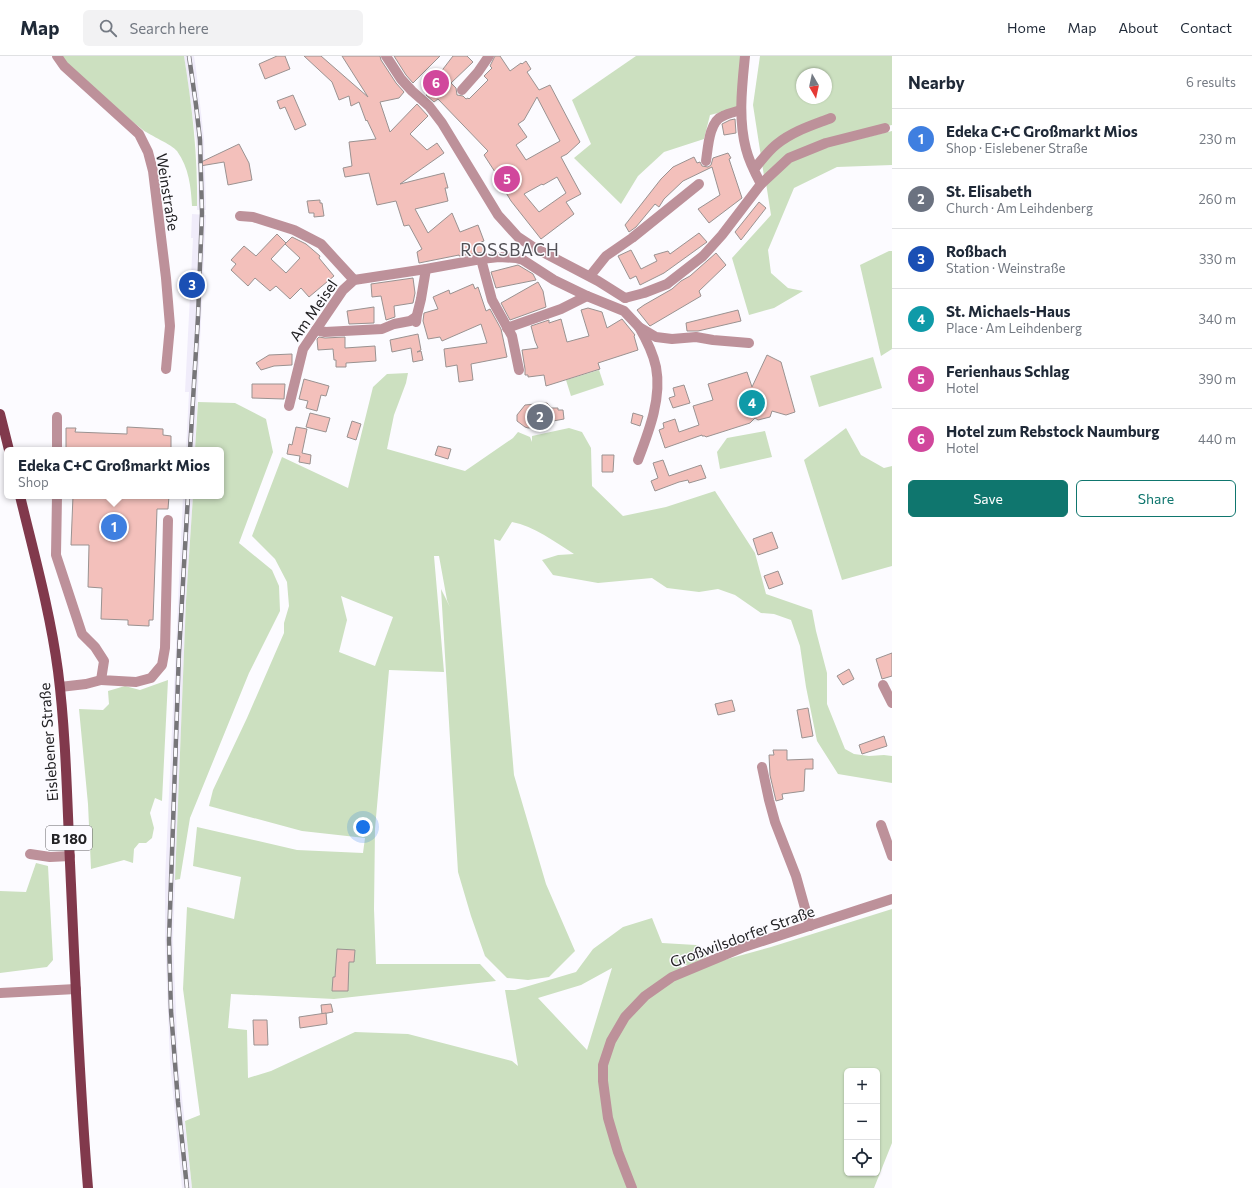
<!DOCTYPE html>
<html lang="en">
<head>
<meta charset="utf-8">
<style>
  body { margin:0; font-family:Commissioner,sans-serif; background:#f2f2f3; color:#1f2937 }
  .controls { position:absolute; right:12px; bottom:12px; display:grid; overflow:hidden; border-radius:6px; box-shadow:0 1px 3px #0004 }
  .controls button { width:36px; height:36px; display:grid; place-items:center; padding:0; border:0; border-bottom:1px solid #e0e1e3; background:#fff; color:#1f2937; font:20px sans-serif }
  .compass { position:absolute; left:796px; top:12px; width:36px; height:36px; border-radius:50%; background:#fff; box-shadow:0 1px 3px #0004; rotate:171deg }
  .you { position:absolute; left:363px; top:771px; width:14px; height:14px; margin:-10px; border:3px solid #fff; border-radius:50%; background:#1a73e8; box-shadow:0 0 0 6px #1a73e833 }
  .badge { display:grid; place-items:center; width:26px; height:26px; border-radius:50%; background:#0f766e; color:#fff; font-size:13px; font-weight:700 }
  .pin { position:absolute; translate:-50% -50%; border:2px solid #fff; box-shadow:0 1px 4px #0006 }
  .popup { position:absolute; left:4px; top:391px; width:220px; height:52px; box-sizing:border-box; display:grid; place-content:center; border-radius:6px; background:#fff; filter:drop-shadow(0 1px 3px #0005); font-size:13px; white-space:nowrap; color:#747a83 }
  .popup b { font-size:15px; color:#1f2937 }
  .popup::after { content:''; position:absolute; left:50%; top:100%; margin-left:-8px; border:8px solid transparent; border-top-color:#fff }
  .list { margin:0; padding:0; list-style:none }
  h2 { display:flex; justify-content:space-between; align-items:center; height:52px; margin:0; padding:0 16px; font-size:17px }
  h2 small { font-size:13px; font-weight:400; color:#747a83 }
  .list li { display:grid; grid-template-columns:26px 1fr auto; gap:12px; align-items:center; box-sizing:border-box; height:60px; padding:0 16px; border-top:1px solid #e0e1e3 }
  .list b { display:block; font-size:15px; white-space:nowrap }
  .list p { margin:0; font-size:13px; white-space:nowrap; color:#747a83 }
  .list em { font-size:13px; font-style:normal; color:#747a83 }
  .actions { display:flex; gap:8px; padding:12px 16px }
  .actions a { flex:1; padding:9px 0; border:1px solid #0f766e; border-radius:6px; text-align:center; font-size:14px; color:#0f766e }
  .actions .main { background:#0f766e; color:#fff }
  .icon { flex:none; width:22px; height:22px; fill:none; stroke:currentColor; stroke-width:2; stroke-linecap:round; stroke-linejoin:round }
  .map { position:relative; flex:none; width:892px; height:1132px; overflow:hidden }
  header { display:flex; align-items:center; gap:24px; box-sizing:border-box; height:56px; padding:0 20px; background:#fff; border-bottom:1px solid #e0e1e3 }
  header strong { font-size:19px }
  nav { display:flex; gap:22px; margin-inline-start:auto; font-size:14px }
  .search { width:280px; height:36px; background:#f2f2f3; display:flex; align-items:center; gap:10px; box-sizing:border-box; padding:0 14px; border-radius:6px; color:#747a83; font-size:15px }
  main { display:flex }
  aside { flex:1; background:#fff }
  .map>svg:first-child { display:block }
  .built { fill:#f0ecfa }
  .green { fill:#cce0c0; fill-rule:evenodd }
  .building { fill:#f3c0bb; stroke:#9a9291; fill-rule:evenodd }
  .lines { fill:none; stroke-linecap:round; stroke-linejoin:round }
  .minor { stroke:#bd919a; stroke-width:10 }
  .major { stroke:#81394c; stroke-width:10 }
  .rail-casing { stroke:#777679; stroke-width:4.5 }
  .rail { stroke:#fcfbff; stroke-width:3; stroke-dasharray:9; stroke-linecap:butt }
  .labels { text-anchor:middle; dominant-baseline:central; stroke-width:3; stroke-linejoin:round; paint-order:stroke }
  .shield { fill:#fcfbff; stroke:#646366; stroke-width:1 }
  .shield-label { font-size:14px; font-weight:bold; fill:#232225 }
  .street-label { font-size:15px; fill:#232225; stroke:#fcfbff }
  .quarter-label { font-size:17px; letter-spacing:1px; fill:#535157; stroke:#fcfbff }
</style>
</head>
<body>
<header>
<strong>Map</strong>
<div class="search"><svg class="icon" aria-label="search" viewBox="0 0 24 24"><circle cx="10" cy="10" r="6"/><path d="M15 15l6 6"/></svg>Search here</div>
<nav><a>Home</a><a>Map</a><a>About</a><a>Contact</a></nav>
</header>
<main>
<div class="map">
<svg width="892" height="1132" viewBox="0 0 892 1132">
  <rect width="100%" height="100%" fill="#fcfbff"/>
  <g class="built">
    <polygon points="184,0 194,0 196,13 204,83 206,154 197,154 198,121 196,85"/>
    <polygon points="192,158 206,159 195,394 186,394 189,336 185,336 193,182 191,182"/>
    <polygon points="183,440 193,440 186,545 173,884 178,1005 192,1132 182,1132 170,1006 165,884 165,823"/>
  </g>
  <g class="green">
    <path d="M61,0h123c8,50 14,100 13,150h-5c-1,-19 -3,-38 -15,-55 -6,-7 -26,-15 -34,-21 -27,-21 -53,-46 -78,-69z"/>
    <polygon points="636,0 742,0 738,52 710,59 704,83 664,96 638,120 621,148 574,102 591,88 572,44"/>
    <path d="M760,0h132v69l-55,11 -73,40 -11,-71zM802,18h24v24h-24z"/>
    <polygon points="892,75 892,109 837,111 794,132 768,194 771,217 788,232 803,235 774,252 749,259 732,202 771,159 766,127 791,106 826,91"/>
    <polygon points="889,195 892,195 892,293 881,300 860,209"/>
    <polygon points="873,301 882,332 819,351 810,320"/>
    <polygon points="599,314 604,329 571,340 566,324"/>
    <path d="M408,317l-2,10 -12,32 -7,34 78,22 48,-33 5,-6 12,5 2,5v-6l37,-8 13,4 9,16 1,38 31,30 43,-9 49,-16 40,62 11,41 46,16 4,21 11,42v31l18,45 9,5 15,2 15,-1 8,1v27l-54,-9 -21,-33 -11,-54 -6,-41 -9,-26 -17,-6 -13,-1 -26,-18 -17,-6 -19,3 -32,-4 -15,-10 -54,5 -45,-8 -11,-15 16,-5 16,-1c-19,-12 -40,-28 -62,-32l-12,19 -6,-2 20,236 32,109 29,67 -26,26 -21,3 -21,-2 -22,-22 -14,-40 -13,-44 -17,-283 9,18 -3,-7 -8,-44h-5l10,116 -55,-2 -14,159 -1,80 2,55h104l16,17 -162,18 -103,-5 -3,34 19,2 1,48 23,-7 84,-39 53,2 104,27 6,5 -13,-76h10l61,-18 17,-23 30,-22 29,-9 10,25 34,2 13,9 -14,11h-15l4,6 87,-24 121,-38v234l-18,45h-682l-7,-67 15,-6 -17,-126 4,-82 47,12 7,-42 -48,-11 4,-39 100,23 66,3 2,-15 -63,-7 -93,-25 4,-16 34,-72 37,-85v-10l5,-17 -2,-24 -12,-23 -23,-23 30,-79 66,31 25,-101 14,-13zM341,540l52,21 -18,49 -36,-14 8,-32zM612,912l-25,82 -49,-52 43,-13zM847,1015h30v102h-30z"/>
    <polygon points="198,346 235,347 266,363 273,396 239,487 272,514 279,530 280,555 249,617 190,762 180,823 175,824 186,545 193,440 221,440 221,394 195,394"/>
    <polygon points="846,372 861,399 884,412 892,410 892,510 842,524 804,404"/>
    <polygon points="765,375 772,401 720,413 717,396 727,382"/>
    <polygon points="168,624 162,745 155,742 150,757 154,772 152,782 146,787 139,787 134,793 133,807 124,804 91,813 88,748 79,653 103,654 109,648 108,635 125,630 140,634"/>
    <polygon points="36,807 48,810 53,904 47,911 0,917 0,835 26,836"/>
  </g>
  <g class="building">
    <polygon points="277,0 285,0 290,13 265,23 259,8"/>
    <polygon points="304,0 321,0 368,41 342,0 380,0 381,4 396,27 404,36 399,42 380,46 390,76 417,48 428,60 410,78 427,94 437,87 444,97 400,128 444,117 448,132 445,132 448,145 415,153 428,177 452,157 460,176 478,169 484,185 481,186 484,196 459,200 459,199 419,207 417,196 422,193 409,169 404,170 396,145 377,149 369,117 345,121 343,112 352,110 349,86 376,83 367,64 366,65 359,46 351,50 349,40 339,44 332,26"/>
    <polygon points="394,0 440,0 413,27 406,19"/>
    <path d="M453,0h14l6,6 -22,21 5,5 1,7 6,1 3,3 2,-1 1,1 19,-19 -4,-4 8,-8 -2,-2 5,-10h5l10,15 11,-8 1,1 4,-3 5,8 -4,3 12,18 11,-5 30,57 -13,12 -6,3 20,37 -15,8 8,12 -33,25 -30,-38 -15,-25 1,-1 -13,-20 4,-4 -50,-52 -4,3 -8,-7 5,-5h-4zM537,41l23,44 -34,19 -10,-15 11,-8 -9,-13 6,-4zM557,121l9,16 -27,19 -15,-18 18,-10 1,1z"/>
    <polygon points="293,39 306,69 295,74 285,51 280,53 277,45"/>
    <polygon points="735,63 736,77 724,79 722,68 730,64"/>
    <polygon points="239,88 249,107 252,124 228,129 224,106 200,110 199,107"/>
    <polygon points="728,97 731,102 729,103 742,142 709,167 698,153 720,139 712,111 683,125 664,143 659,151 655,148 636,171 629,176 625,169 661,123 673,111 694,101 697,107 700,106 702,110 708,111 711,109 713,102"/>
    <polygon points="320,144 320,147 322,147 324,160 314,161 314,157 309,157 307,145"/>
    <polygon points="759,146 766,152 741,184 735,176"/>
    <polygon points="699,177 707,186 664,217 640,229 636,220 630,223 618,200 631,194 641,213 657,205 654,199 668,195 670,198"/>
    <polygon points="277,178 286,187 271,203 286,217 300,202 285,188 292,181 306,188 320,200 319,202 334,220 309,241 301,232 290,243 276,230 270,235 255,222 248,230 231,214 236,208 231,204 244,190 256,200"/>
    <polygon points="716,197 726,209 699,235 701,240 650,270 649,269 637,254 644,249 672,233 681,225 690,220"/>
    <polygon points="518,209 533,218 536,224 496,232 491,216"/>
    <polygon points="413,222 415,237 413,247 394,250 395,261 386,264 381,240 372,241 371,228"/>
    <polygon points="538,226 543,235 546,251 510,264 501,247"/>
    <polygon points="473,228 475,233 478,231 486,255 490,253 501,273 507,301 471,308 473,324 459,326 457,309 446,311 444,293 487,287 481,268 442,285 440,281 428,283 423,265 424,257 438,253 433,241 449,234 450,238"/>
    <polygon points="374,251 374,267 349,268 347,255"/>
    <polygon points="588,252 602,256 607,272 622,263 635,279 634,280 638,294 598,307 600,313 546,330 544,319 528,321 528,319 525,319 525,313 522,294 538,292 535,285 531,270 549,264 549,267 561,263 567,286 589,280 581,254"/>
    <polygon points="738,254 741,265 698,275 687,275 686,267"/>
    <polygon points="418,278 421,294 417,296 421,295 423,304 413,306 411,292 392,296 390,284"/>
    <polygon points="319,281 325,282 345,281 345,292 375,290 376,305 346,307 346,311 336,311 336,304 334,304 333,293 318,294 317,283"/>
    <polygon points="292,298 292,309 274,310 261,314 256,307 269,299"/>
    <polygon points="767,299 781,306 795,356 786,359 772,355 770,361 758,364 755,362 750,367 706,381 705,380 702,380 702,379 665,392 659,374 664,372 663,367 675,363 679,376 699,369 693,350 713,344 708,328 747,316 752,331"/>
    <polygon points="304,323 329,330 326,340 321,339 317,355 306,352 308,345 299,343"/>
    <polygon points="252,328 285,328 284,343 252,342"/>
    <polygon points="684,329 690,347 673,352 669,342 675,340 673,332"/>
    <polygon points="547,347 552,352 558,352 558,354 563,354 564,363 553,365 551,368 541,368 541,371 528,372 525,371 517,365 517,359 525,349"/>
    <polygon points="310,357 330,362 326,376 306,371"/>
    <polygon points="633,357 643,360 640,370 631,367"/>
    <polygon points="352,365 361,368 356,384 347,381"/>
    <polygon points="127,371 163,373 163,379 171,380 171,394 66,394 66,372 76,372 75,376 127,378"/>
    <polygon points="296,371 307,373 302,397 311,399 310,408 299,406 300,400 287,398 289,388 292,389"/>
    <polygon points="438,390 451,393 448,403 435,399"/>
    <polygon points="602,399 614,399 613,416 602,416"/>
    <polygon points="663,404 669,420 701,409 706,422 689,427 688,424 679,426 655,435 651,425 658,422 653,407"/>
    <polygon points="73,440 169,440 168,453 157,453 153,564 149,564 149,570 128,569 128,564 101,563 102,532 88,531 89,489 71,489"/>
    <polygon points="772,476 778,492 758,499 753,483"/>
    <polygon points="778,515 783,528 769,533 764,520"/>
    <polygon points="892,597 892,620 882,623 876,603"/>
    <polygon points="849,613 854,623 843,629 837,620"/>
    <polygon points="732,644 735,655 718,659 715,648"/>
    <polygon points="808,652 813,680 802,682 797,654"/>
    <polygon points="884,680 887,690 862,698 859,689"/>
    <polygon points="773,694 787,694 787,704 813,703 813,713 805,713 804,735 782,738 783,743 776,745 770,719 769,699 774,699"/>
    <polygon points="337,893 355,894 354,906 349,906 348,935 332,935 333,921 335,921"/>
    <polygon points="331,948 333,956 322,958 321,949"/>
    <polygon points="326,957 327,968 300,972 299,961"/>
    <polygon points="253,964 267,964 268,989 254,989"/>
  </g>
  <g class="lines">
    <g class="minor">
      <polyline points="57,0 64,10 139,78 148,96 153,115 166,222 170,270 166,313"/>
      <polyline points="386,0 401,23 412,35 429,50 442,67 498,159 518,181 533,191 598,225 625,242"/>
      <path d="M745,0c-3,30 -7,63 1,93 3,12 9,24 15,35"/>
      <polyline points="462,34 478,16 489,0"/>
      <path d="M706,105c2,-13 3,-40 17,-45 6,-3 12,-4 18,-6"/>
      <path d="M754,113c7,-8 14,-18 23,-25 16,-13 36,-19 54,-26"/>
      <polyline points="240,160 253,161 294,174 321,188 354,224"/>
      <polyline points="481,203 492,244 512,280 519,314"/>
      <polyline points="590,220 606,200 632,182 699,128"/>
      <polyline points="625,242 644,237 667,228 703,200 722,179 761,128 789,102 826,87 885,72"/>
      <polyline points="416,266 417,259 421,243 426,213"/>
      <polyline points="507,272 561,253 587,240"/>
      <polyline points="316,274 325,276 382,273 394,268 410,265 416,261"/>
      <polyline points="289,350 303,293 343,234 354,224 426,213 481,203 499,201 516,202 523,204 554,224 587,240 624,255 639,271 656,281 672,283 696,281 713,284 749,287"/>
      <polyline points="57,394 57,361"/>
      <path d="M638,404c11,-29 24,-62 18,-93 -3,-14 -10,-28 -17,-40"/>
      <polyline points="57,440 56,499 82,578 95,591 104,605 101,624 136,626 151,622 162,609 165,592 168,464"/>
      <polyline points="883,629 892,647"/>
      <polyline points="60,631 86,628 101,624"/>
      <polyline points="762,711 769,744 775,766 796,820 810,870"/>
      <polyline points="881,769 892,800"/>
      <polyline points="30,798 50,801 70,800"/>
      <polyline points="0,937 76,933"/>
      <polyline points="632,1132 618,1096 608,1062 603,1025 603,1009 611,985 625,961 645,940 672,921 744,891 892,843"/>
    </g>
    <g class="major">
      <polyline points="0,358 9,394"/>
      <path d="M20,440c14,58 30,115 38,175 8,63 9,128 12,192 5,108 9,217 18,325"/>
    </g>
    <g class="rail-casing">
      <g id="rail">
        <polyline points="189,0 196,49 200,84 202,157 198,261 190,394"/>
        <polyline points="187,1132 178,1046 171,955 169,884 179,596 188,440"/>
      </g>
    </g>
    <use href="#rail" class="rail"/>
  </g>
  <g class="labels">
    <rect class="shield" x="46" y="770" width="46" height="24" rx="3"/>
    <g class="shield-label">
      <text x="69" y="782">B 180</text>
    </g>
    <g class="street-label">
      <text transform="translate(168 136) rotate(81)">Weinstraße</text>
      <text transform="translate(313 254) rotate(-55)">Am Meisel</text>
      <text transform="translate(48 686) rotate(-94)">Eislebener Straße</text>
      <text transform="translate(742 880) rotate(-20)">Großwilsdorfer Straße</text>
    </g>
    <g class="quarter-label">
      <text x="510" y="193">ROSSBACH</text>
    </g>
  </g>
</svg>
<div class="controls">
<button>+</button>
<button>−</button>
<button><svg class="icon" aria-label="locate" viewBox="0 0 24 24"><circle cx="12" cy="12" r="6"/><path d="M12 2v4M12 18v4M2 12h4M18 12h4"/></svg></button>
</div>
<svg class="compass" viewBox="-18 -18 36 36"><path d="M0-13l5 13h-10z" fill="#e53935"/><path d="M0 13l5-13h-10z" fill="#747a83"/></svg>
<div class="you"></div>
<div class="pin badge" style="left:114px;top:471px;background:#3f7fe0">1</div>
<div class="popup"><b>Edeka C+C Großmarkt Mios</b>Shop</div>
<div class="pin badge" style="left:540px;top:361px;background:#6b7280">2</div>
<div class="pin badge" style="left:192px;top:229px;background:#1a4fb4">3</div>
<div class="pin badge" style="left:752px;top:347px;background:#0f9aa8">4</div>
<div class="pin badge" style="left:507px;top:123px;background:#d1479c">5</div>
<div class="pin badge" style="left:436px;top:27px;background:#d1479c">6</div>
</div>
<aside>
<h2>Nearby<small>6 results</small></h2>
<ul class="list">
<li><span class="badge" style="background:#3f7fe0">1</span><div><b>Edeka C+C Großmarkt Mios</b><p>Shop · Eislebener Straße</p></div><em>230 m</em></li>
<li><span class="badge" style="background:#6b7280">2</span><div><b>St. Elisabeth</b><p>Church · Am Leihdenberg</p></div><em>260 m</em></li>
<li><span class="badge" style="background:#1a4fb4">3</span><div><b>Roßbach</b><p>Station · Weinstraße</p></div><em>330 m</em></li>
<li><span class="badge" style="background:#0f9aa8">4</span><div><b>St. Michaels-Haus</b><p>Place · Am Leihdenberg</p></div><em>340 m</em></li>
<li><span class="badge" style="background:#d1479c">5</span><div><b>Ferienhaus Schlag</b><p>Hotel</p></div><em>390 m</em></li>
<li><span class="badge" style="background:#d1479c">6</span><div><b>Hotel zum Rebstock Naumburg</b><p>Hotel</p></div><em>440 m</em></li>
</ul>
<div class="actions"><a class="main">Save</a><a>Share</a></div>
</aside>
</main>
</body>
</html>
